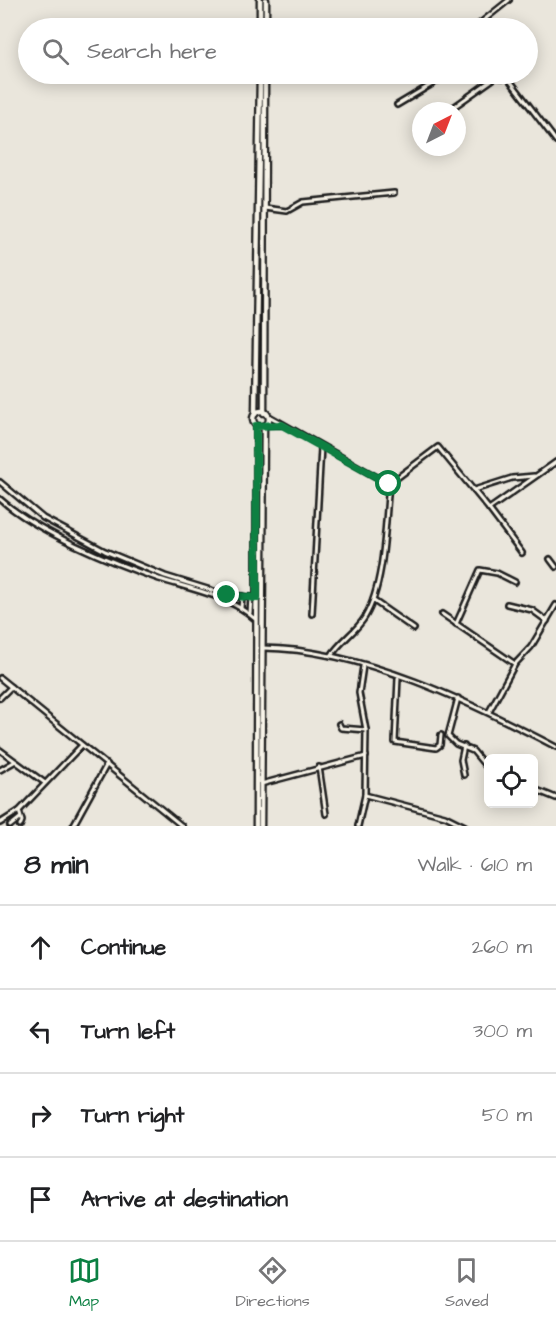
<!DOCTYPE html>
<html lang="en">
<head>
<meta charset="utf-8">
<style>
  body { margin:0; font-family:"Architects Daughter",sans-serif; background:#f2f2f2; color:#202124 }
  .controls { position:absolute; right:18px; bottom:18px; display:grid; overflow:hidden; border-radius:9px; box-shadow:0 3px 15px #0003 }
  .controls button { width:54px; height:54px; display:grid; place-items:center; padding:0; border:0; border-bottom:2px solid #e0e0e0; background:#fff; color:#202124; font:30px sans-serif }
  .compass { position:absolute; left:412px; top:102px; width:54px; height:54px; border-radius:50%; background:#fff; box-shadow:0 3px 15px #0003; rotate:42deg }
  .stop { position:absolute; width:18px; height:18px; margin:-14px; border:4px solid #0b8043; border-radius:50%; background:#fff }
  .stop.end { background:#0b8043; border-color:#fff; box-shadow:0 2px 6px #0008 }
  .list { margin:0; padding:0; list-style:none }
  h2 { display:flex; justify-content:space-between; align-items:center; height:78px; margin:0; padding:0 24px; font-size:26px }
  h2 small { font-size:20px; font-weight:400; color:#757577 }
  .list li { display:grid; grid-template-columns:39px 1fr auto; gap:18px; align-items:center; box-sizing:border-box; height:84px; padding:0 24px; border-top:2px solid #e0e0e0 }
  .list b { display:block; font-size:22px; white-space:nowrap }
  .list em { font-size:20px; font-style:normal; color:#757577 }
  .icon { flex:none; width:33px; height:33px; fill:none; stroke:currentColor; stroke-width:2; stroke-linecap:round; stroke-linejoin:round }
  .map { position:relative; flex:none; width:556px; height:826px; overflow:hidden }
  .search { position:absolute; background:#fff; box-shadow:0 3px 15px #0003; left:18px; right:18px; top:18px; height:66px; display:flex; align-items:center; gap:15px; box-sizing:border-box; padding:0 21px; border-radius:33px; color:#757577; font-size:22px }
  .sheet { height:414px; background:#fff }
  nav { display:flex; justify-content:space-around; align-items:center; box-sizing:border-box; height:84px; border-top:2px solid #e0e0e0; background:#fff; font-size:16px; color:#757577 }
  nav a { display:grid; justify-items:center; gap:3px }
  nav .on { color:#0b8043 }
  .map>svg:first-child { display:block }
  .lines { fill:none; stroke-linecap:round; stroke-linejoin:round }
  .street-casing { stroke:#1c1c1c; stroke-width:8 }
  .secondary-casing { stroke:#1c1c1c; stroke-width:9 }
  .street { stroke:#f7f3e8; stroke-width:3 }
  .secondary { stroke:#f7f3e8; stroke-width:4.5 }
  .route { stroke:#0b8043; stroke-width:8 }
</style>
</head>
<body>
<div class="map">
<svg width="556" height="826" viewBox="0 0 556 826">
  <rect width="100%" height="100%" fill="#eae6dc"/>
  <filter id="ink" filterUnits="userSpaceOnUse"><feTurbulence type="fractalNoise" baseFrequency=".0167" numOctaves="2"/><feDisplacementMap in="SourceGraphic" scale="12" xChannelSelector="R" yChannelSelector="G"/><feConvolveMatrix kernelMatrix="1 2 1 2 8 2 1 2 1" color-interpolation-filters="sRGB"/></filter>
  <g filter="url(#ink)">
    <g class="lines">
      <g class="street-casing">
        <g id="street">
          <polyline points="474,28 509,0"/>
          <polyline points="505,74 556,141"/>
          <polyline points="397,105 449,74"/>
          <polyline points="448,111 496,77 507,78"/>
          <polyline points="265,208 287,211 303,202 394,193"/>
          <polyline points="267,415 389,484 438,447 489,509 556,462"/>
          <polyline points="267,425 281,425"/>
          <polyline points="0,482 43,518 105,551 165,576 227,595 257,598"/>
          <polyline points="474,490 512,478 534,476"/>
          <path d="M0,499c37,33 112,64 159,80 32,10 71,17 96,40"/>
          <polyline points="489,509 522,553"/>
          <polyline points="550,559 556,567"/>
          <polyline points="374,601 414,629"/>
          <polyline points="507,604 532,610 547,621"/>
          <polyline points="241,608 242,596"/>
          <polyline points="250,613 251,597"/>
          <polyline points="312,614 321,447"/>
          <polyline points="442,614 515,664"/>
          <polyline points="456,624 480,570 497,573 515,582"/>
          <path d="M263,648c99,1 207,54 293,99"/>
          <path d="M331,656c9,-15 25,-24 34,-39 20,-33 20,-94 24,-133"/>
          <polyline points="0,678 182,826"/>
          <polyline points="398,678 395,742 436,748 440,745 441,735"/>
          <polyline points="0,698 11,687"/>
          <polyline points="458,698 448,736 456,744 473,751 488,769"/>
          <polyline points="489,712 515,664 531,647 556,605"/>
          <polyline points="339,724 341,728 366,730"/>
          <polyline points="464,746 461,760 464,775"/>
          <polyline points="0,750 45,783"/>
          <polyline points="319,767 326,814"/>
          <polyline points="0,770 14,762"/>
          <polyline points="261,784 366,756"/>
          <polyline points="534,789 556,798"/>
          <polyline points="365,795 445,816 465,826"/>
          <polyline points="19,811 22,821 20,826"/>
          <polyline points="0,823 19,811 82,745"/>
          <polyline points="10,826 20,818"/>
          <polyline points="73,826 107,764"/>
          <polyline points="358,826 365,795 366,730 359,693 363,666"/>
        </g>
      </g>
      <g class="secondary-casing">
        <g id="secondary">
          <polyline points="260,28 260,0"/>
          <polyline points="266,28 266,0"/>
          <circle cx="261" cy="419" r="8"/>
          <polyline points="264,413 265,74"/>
          <polyline points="255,414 260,74"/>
          <polyline points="256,826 257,426"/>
          <polyline points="261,826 264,426"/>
        </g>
      </g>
      <use href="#street" class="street"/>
      <use href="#secondary" class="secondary"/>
    </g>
  </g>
  <g class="lines" filter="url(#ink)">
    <polyline class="route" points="227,595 257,598 256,426 282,425 389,484"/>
  </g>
</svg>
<div class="controls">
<button><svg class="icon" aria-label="locate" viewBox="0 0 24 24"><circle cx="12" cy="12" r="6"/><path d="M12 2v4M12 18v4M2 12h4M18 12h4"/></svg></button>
</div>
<svg class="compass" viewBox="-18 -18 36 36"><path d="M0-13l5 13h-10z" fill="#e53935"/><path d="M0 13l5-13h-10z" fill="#757577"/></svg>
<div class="stop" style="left:389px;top:484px"></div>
<div class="stop end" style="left:227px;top:595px"></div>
<div class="search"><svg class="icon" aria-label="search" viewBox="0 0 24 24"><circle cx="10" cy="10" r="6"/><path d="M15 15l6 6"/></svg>Search here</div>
</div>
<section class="sheet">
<h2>8 min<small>Walk · 610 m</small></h2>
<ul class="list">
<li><svg class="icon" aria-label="ahead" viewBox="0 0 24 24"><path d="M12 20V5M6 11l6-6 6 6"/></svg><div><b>Continue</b></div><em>260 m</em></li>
<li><svg class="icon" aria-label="left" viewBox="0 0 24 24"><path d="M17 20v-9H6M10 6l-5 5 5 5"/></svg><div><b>Turn left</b></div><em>300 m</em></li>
<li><svg class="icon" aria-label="right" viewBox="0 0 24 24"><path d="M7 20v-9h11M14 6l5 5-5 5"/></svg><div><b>Turn right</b></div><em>50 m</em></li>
<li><svg class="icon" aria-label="arrive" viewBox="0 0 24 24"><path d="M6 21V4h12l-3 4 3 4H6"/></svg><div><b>Arrive at destination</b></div></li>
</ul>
</section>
<nav>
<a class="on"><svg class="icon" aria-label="map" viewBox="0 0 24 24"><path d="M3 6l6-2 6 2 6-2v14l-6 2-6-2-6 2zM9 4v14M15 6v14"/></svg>Map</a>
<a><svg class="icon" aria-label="directions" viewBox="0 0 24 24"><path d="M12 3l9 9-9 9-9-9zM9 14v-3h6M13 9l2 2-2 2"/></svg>Directions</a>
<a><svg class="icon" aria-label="saved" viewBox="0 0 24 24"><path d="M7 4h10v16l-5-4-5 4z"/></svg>Saved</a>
</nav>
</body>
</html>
